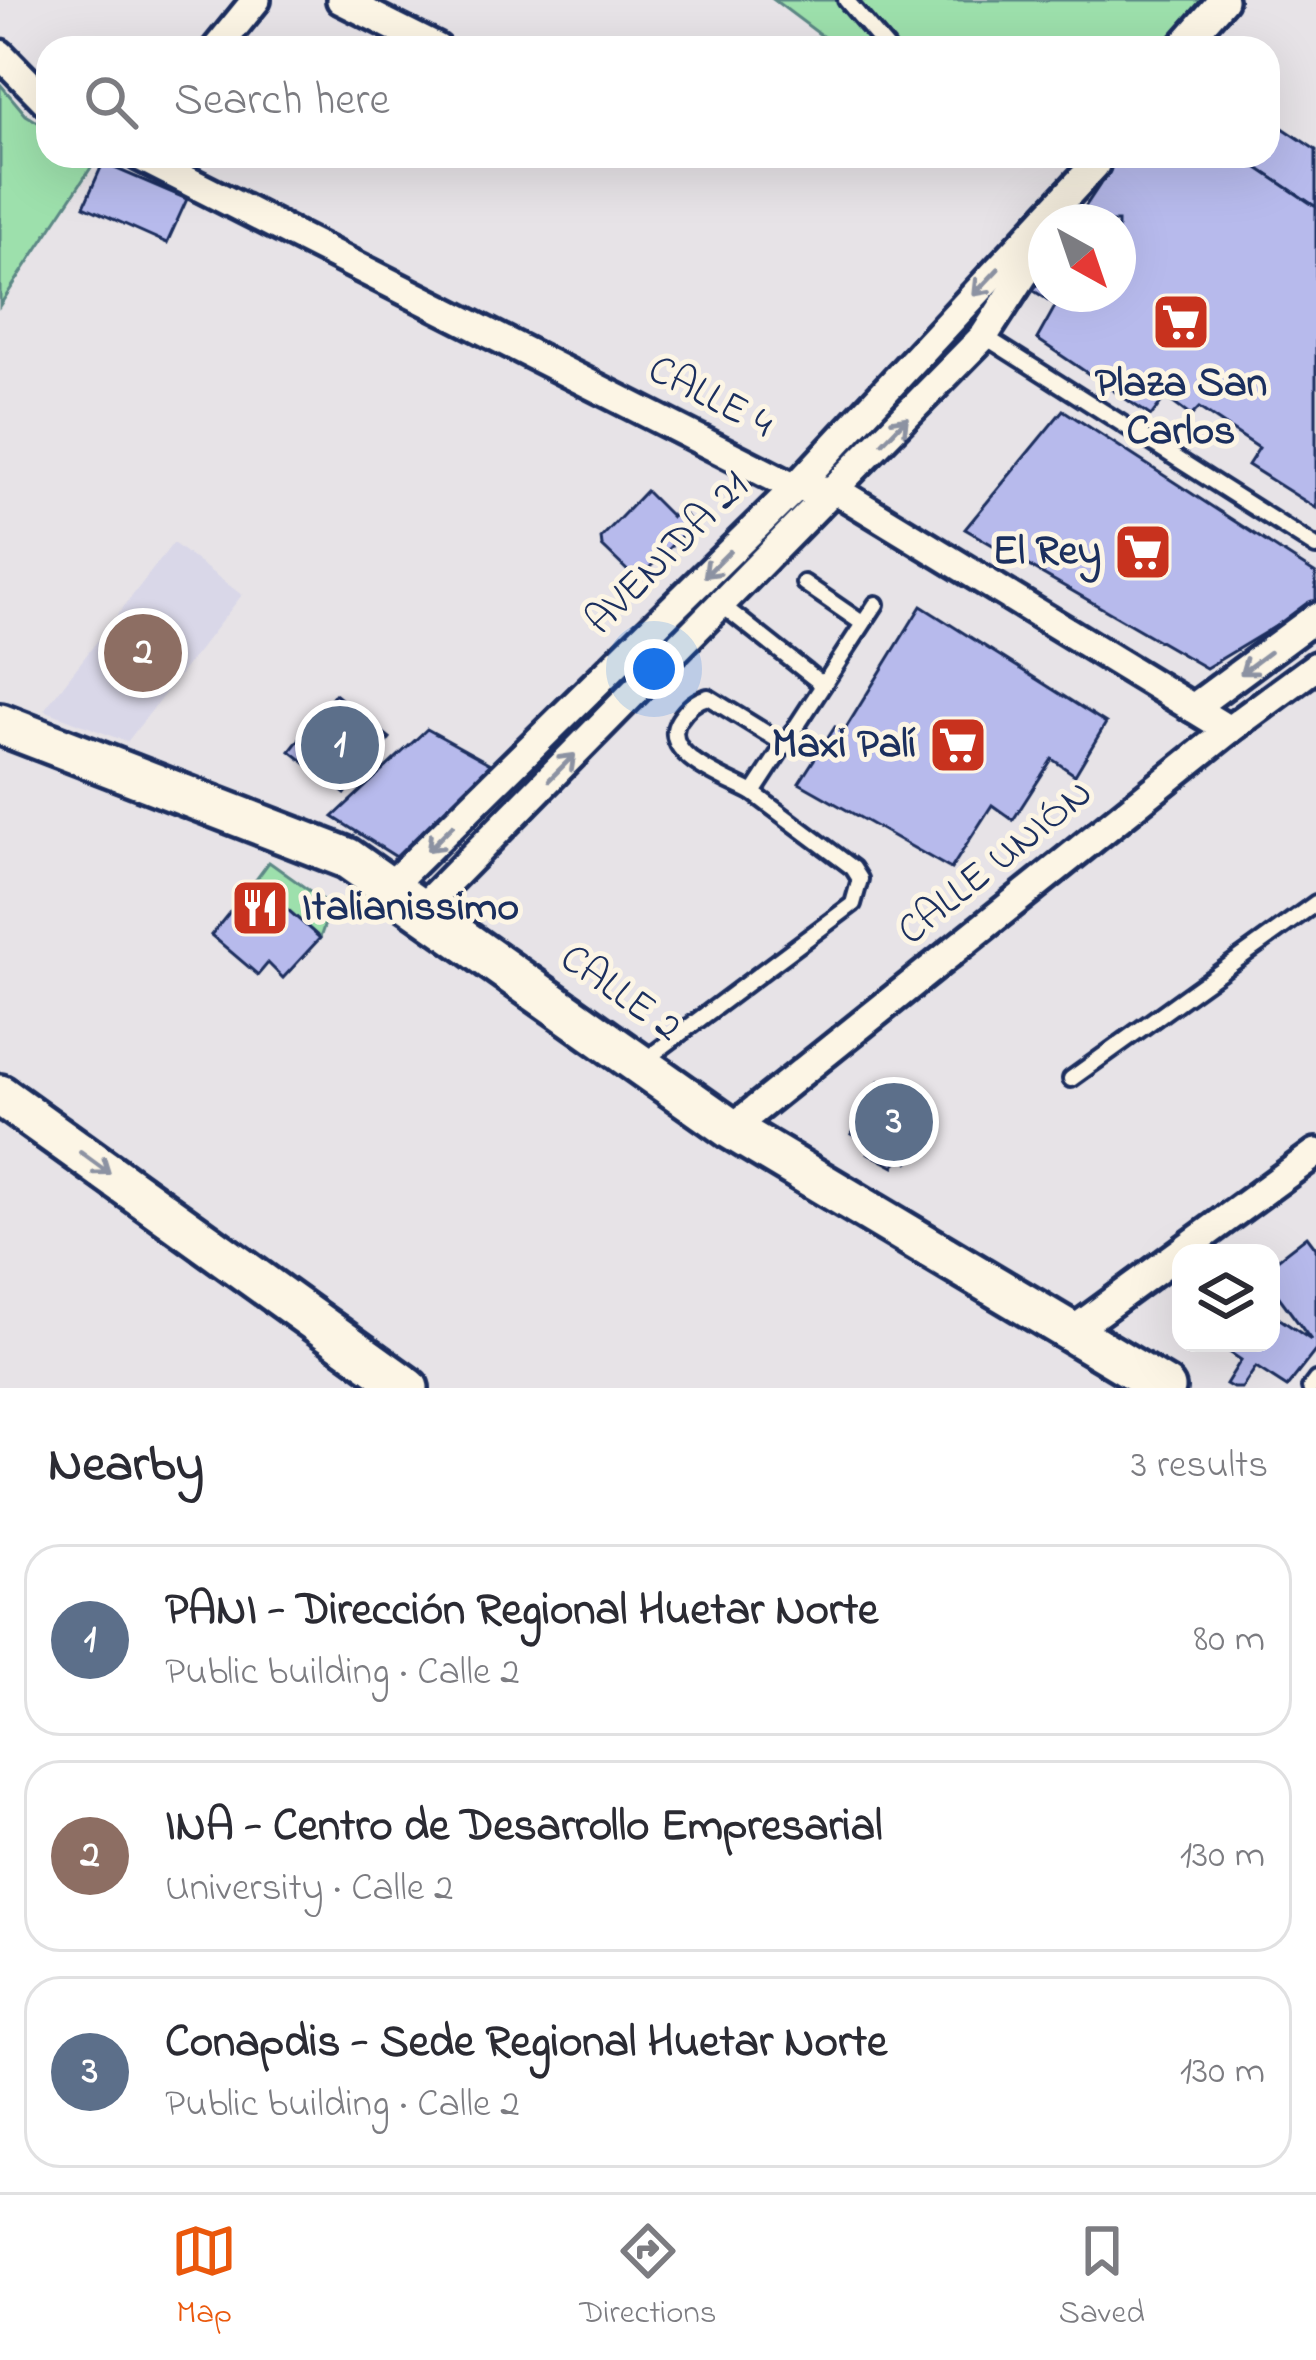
<!DOCTYPE html>
<html lang="en">
<head>
<meta charset="utf-8">
<style>
  body { margin:0; font-family:"Indie Flower",sans-serif; background:#f7f7f7; color:#2b2b33 }
  .controls { position:absolute; right:36px; bottom:36px; display:grid; overflow:hidden; border-radius:24px; box-shadow:0 12px 48px #0002 }
  .controls button { width:108px; height:108px; display:grid; place-items:center; padding:0; border:0; border-bottom:3px solid #e1e1e2; background:#fff; color:#2b2b33; font:60px sans-serif }
  .compass { position:absolute; left:1028px; top:204px; width:108px; height:108px; border-radius:50%; background:#fff; box-shadow:0 12px 48px #0002; rotate:140deg }
  .you { position:absolute; left:654px; top:669px; width:42px; height:42px; margin:-30px; border:9px solid #fff; border-radius:50%; background:#1a73e8; box-shadow:0 0 0 18px #1a73e833 }
  .badge { display:grid; place-items:center; width:78px; height:78px; border-radius:50%; background:#ea580c; color:#fff; font-size:39px; font-weight:700 }
  .pin { position:absolute; translate:-50% -50%; border:6px solid #fff; box-shadow:0 3px 12px #0006 }
  .list { margin:0; padding:0; list-style:none }
  h2 { display:flex; justify-content:space-between; align-items:center; height:156px; margin:0; padding:0 48px; font-size:51px }
  h2 small { font-size:39px; font-weight:400; color:#7c7c81 }
  .list li { display:grid; grid-template-columns:78px 1fr auto; gap:36px; align-items:center; box-sizing:border-box; height:192px; margin:0 24px 24px; padding:0 24px; border:3px solid #e1e1e2; border-radius:36px }
  .list b { display:block; font-size:45px; white-space:nowrap }
  .list p { margin:0; font-size:39px; white-space:nowrap; color:#7c7c81 }
  .list em { font-size:39px; font-style:normal; color:#7c7c81 }
  .icon { flex:none; width:66px; height:66px; fill:none; stroke:currentColor; stroke-width:2; stroke-linecap:round; stroke-linejoin:round }
  .map { position:relative; flex:none; width:1316px; height:1388px; overflow:hidden }
  .search { position:absolute; background:#fff; box-shadow:0 12px 48px #0002; left:36px; right:36px; top:36px; height:132px; display:flex; align-items:center; gap:30px; box-sizing:border-box; padding:0 42px; border-radius:36px; color:#7c7c81; font-size:45px }
  .sheet { height:804px; background:#fff }
  nav { display:flex; justify-content:space-around; align-items:center; box-sizing:border-box; height:168px; border-top:3px solid #e1e1e2; background:#fff; font-size:33px; color:#7c7c81 }
  nav a { display:grid; justify-items:center; gap:6px }
  nav .on { color:#ea580c }
  .map>svg:first-child { display:block }
  .built { fill:#d9d7e8 }
  .green { fill:#9de0ac; stroke:#5c8885; stroke-width:3 }
  .building { fill:#b7baec; stroke:#1b2f5e; stroke-width:3 }
  .lines { fill:none; stroke-linecap:round; stroke-linejoin:round }
  .service-casing { stroke:#1b2f5e; stroke-width:22 }
  .minor-casing { stroke:#1b2f5e; stroke-width:36 }
  .secondary-casing { stroke:#1b2f5e; stroke-width:48 }
  .service { stroke:#fcf5e5; stroke-width:14 }
  .minor { stroke:#fcf5e5; stroke-width:27 }
  .secondary { stroke:#fcf5e5; stroke-width:39 }
  .oneway { stroke:#8c92a2 }
  .labels { text-anchor:middle; dominant-baseline:central; stroke-width:10; stroke-linejoin:round; paint-order:stroke }
  .poi-label { font-size:42px; font-weight:bold; fill:#1b2f5e; stroke:#fcf5e5; text-anchor:end }
  .street-label { font-size:42px; fill:#1b2f5e; stroke:#fcf5e5 }
</style>
</head>
<body>
<div class="map">
<svg width="1316" height="1388" viewBox="0 0 1316 1388">
  <rect width="100%" height="100%" fill="#e7e3e7"/>
  <filter id="ink" filterUnits="userSpaceOnUse"><feTurbulence type="fractalNoise" baseFrequency=".00833" numOctaves="2"/><feDisplacementMap in="SourceGraphic" scale="24" xChannelSelector="R" yChannelSelector="G"/><feConvolveMatrix kernelMatrix="1 2 1 2 8 2 1 2 1" color-interpolation-filters="sRGB"/></filter>
  <g filter="url(#ink)">
    <polygon class="built" points="173,543 242,595 127,742 44,710"/>
    <g class="green">
      <polygon points="774,0 1206,0 1163,48 838,48"/>
      <polygon points="0,84 26,115 48,128 48,156 98,157 0,305"/>
      <polygon points="269,862 331,906 320,938 255,881"/>
    </g>
    <g class="building">
      <polygon points="1268,118 1316,150 1316,207 1240,156 1268,156"/>
      <polygon points="1119,156 1240,156 1316,207 1316,508 1248,465 1259,448 1199,408 1191,416 1165,397 1151,416 1037,339 1056,305 1031,289 1046,266 1046,294 1118,294 1118,222 1075,222"/>
      <polygon points="103,163 187,199 167,243 84,206"/>
      <polygon points="1063,410 1316,574 1316,602 1206,668 965,529"/>
      <polygon points="646,491 672,517 681,509 692,525 637,580 602,546 601,538"/>
      <polygon points="921,606 1106,723 1075,775 1052,759 1013,820 992,805 951,869 799,783 835,727 844,731"/>
      <polygon points="335,694 390,738 345,794 290,751"/>
      <polygon points="427,729 494,766 398,858 333,817"/>
      <polygon points="255,881 320,938 283,978 268,963 258,975 211,935"/>
      <polygon points="879,1081 936,1111 909,1162 899,1157 894,1167 868,1153 873,1144 852,1134"/>
      <polygon points="1307,1236 1316,1248 1316,1350 1287,1387 1256,1367 1242,1388 1233,1388 1226,1384 1241,1360 1216,1343 1271,1343 1271,1313 1311,1340 1271,1286 1271,1264"/>
    </g>
    <g class="lines">
      <g class="service-casing">
        <g id="service">
          <polyline points="846,0 887,48"/>
          <polyline points="984,336 1316,547"/>
          <polyline points="804,583 862,623"/>
          <polyline points="723,606 823,685"/>
          <path d="M753,793c-23,-13 -96,-38 -74,-73 7,-11 16,-20 29,-23l76,47"/>
          <polyline points="641,1063 853,904 860,879 853,868 753,793 876,604"/>
          <polyline points="1071,1079 1316,903"/>
          <polyline points="1310,1388 1316,1380"/>
        </g>
      </g>
      <g class="minor-casing">
        <g id="minor">
          <polyline points="341,0 437,48"/>
          <polyline points="217,48 256,0"/>
          <polyline points="1181,48 1223,0"/>
          <polyline points="0,54 48,103"/>
          <polyline points="139,156 795,488 837,491 1229,730"/>
          <polyline points="1193,708 1316,617"/>
          <polyline points="389,887 795,488 1095,165"/>
          <polyline points="420,910 984,336 1046,240"/>
          <polyline points="731,1129 1229,730 1316,666"/>
          <polyline points="1074,1330 1316,1153"/>
        </g>
      </g>
      <g class="secondary-casing">
        <g id="secondary">
          <polyline points="0,724 347,858 731,1129 1165,1388"/>
          <polyline points="0,1095 408,1388"/>
        </g>
      </g>
      <use href="#service" class="service"/>
      <use href="#minor" class="minor"/>
      <use href="#secondary" class="secondary"/>
    </g>
    <defs><path id="oneway-shaft" d="M-6 0H5M1.5-3L5.5 0L1.5 3" fill="none" stroke-width="1.6" stroke-linecap="round" stroke-linejoin="round" transform="scale(3)"/></defs>
    <g class="oneway">
      <use href="#oneway-shaft" transform="translate(986 282) rotate(133)"/>
      <use href="#oneway-shaft" transform="translate(895 430) rotate(-46)"/>
      <use href="#oneway-shaft" transform="translate(717 564) rotate(135)"/>
      <use href="#oneway-shaft" transform="translate(1255 663) rotate(143)"/>
      <use href="#oneway-shaft" transform="translate(562 767) rotate(-45)"/>
      <use href="#oneway-shaft" transform="translate(440 838) rotate(135)"/>
      <use href="#oneway-shaft" transform="translate(95 1163) rotate(36)"/>
    </g>
  </g>
  <defs>
    <g id="supermarket-square" transform="scale(3)"><rect x="-9" y="-9" width="18" height="18" rx="4" fill="#c8321e" stroke="#fcf5e5"/><path d="M-6-5.5h2.5l.6 2H6L4.5 2H-2.5L-4.4-4H-6ZM-1.5 3.2a1.3 1.3 0 1 0 .1 0ZM3 3.2a1.3 1.3 0 1 0 .1 0Z" fill="#fff"/></g>
    <g id="restaurant-square" transform="scale(3)"><rect x="-9" y="-9" width="18" height="18" rx="4" fill="#c8321e" stroke="#fcf5e5"/><path d="M-5-6h1v4h1v-4h1v4h1v-4h1v5L-1.5 .5V6h-2V.5L-5-1ZM5-6V6H3V1.5H1.5Q1.5-4 5-6Z" fill="#fff"/></g>
  </defs>
  <g fill-rule="evenodd">
    <use href="#supermarket-square" x="1181" y="322"/>
    <use href="#supermarket-square" x="1143" y="552"/>
    <use href="#supermarket-square" x="958" y="745"/>
    <use href="#restaurant-square" x="260" y="908"/>
  </g>
  <g class="labels">
    <g class="poi-label">
      <text x="1181" y="384" text-anchor="middle">Plaza San<tspan x="1181" dy="48">Carlos</tspan></text>
      <text x="1101" y="552">El Rey</text>
      <text x="916" y="745">Maxi Palí</text>
      <text x="302" y="908" text-anchor="start">Italianissimo</text>
    </g>
    <g class="street-label">
      <text transform="translate(710 398) rotate(27)">CALLE 4</text>
      <text transform="translate(668 554) rotate(-45)">AVENIDA 21</text>
      <text transform="translate(996 863) rotate(-39)">CALLE UNIÓN</text>
      <text transform="translate(620 994) rotate(35)">CALLE 2</text>
    </g>
  </g>
</svg>
<div class="controls">
<button><svg class="icon" aria-label="layers" viewBox="0 0 24 24"><path d="M12 4l9 5-9 5-9-5zM3 14l9 5 9-5"/></svg></button>
</div>
<svg class="compass" viewBox="-18 -18 36 36"><path d="M0-13l5 13h-10z" fill="#e53935"/><path d="M0 13l5-13h-10z" fill="#7c7c81"/></svg>
<div class="you"></div>
<div class="pin badge" style="left:340px;top:745px;background:#5c6f8a">1</div>
<div class="pin badge" style="left:143px;top:653px;background:#8d6e63">2</div>
<div class="pin badge" style="left:894px;top:1122px;background:#5c6f8a">3</div>
<div class="search"><svg class="icon" aria-label="search" viewBox="0 0 24 24"><circle cx="10" cy="10" r="6"/><path d="M15 15l6 6"/></svg>Search here</div>
</div>
<section class="sheet">
<h2>Nearby<small>3 results</small></h2>
<ul class="list">
<li><span class="badge" style="background:#5c6f8a">1</span><div><b>PANI - Dirección Regional Huetar Norte</b><p>Public building · Calle 2</p></div><em>80 m</em></li>
<li><span class="badge" style="background:#8d6e63">2</span><div><b>INA - Centro de Desarrollo Empresarial</b><p>University · Calle 2</p></div><em>130 m</em></li>
<li><span class="badge" style="background:#5c6f8a">3</span><div><b>Conapdis - Sede Regional Huetar Norte</b><p>Public building · Calle 2</p></div><em>130 m</em></li>
</ul>
</section>
<nav>
<a class="on"><svg class="icon" aria-label="map" viewBox="0 0 24 24"><path d="M3 6l6-2 6 2 6-2v14l-6 2-6-2-6 2zM9 4v14M15 6v14"/></svg>Map</a>
<a><svg class="icon" aria-label="directions" viewBox="0 0 24 24"><path d="M12 3l9 9-9 9-9-9zM9 14v-3h6M13 9l2 2-2 2"/></svg>Directions</a>
<a><svg class="icon" aria-label="saved" viewBox="0 0 24 24"><path d="M7 4h10v16l-5-4-5 4z"/></svg>Saved</a>
</nav>
</body>
</html>
